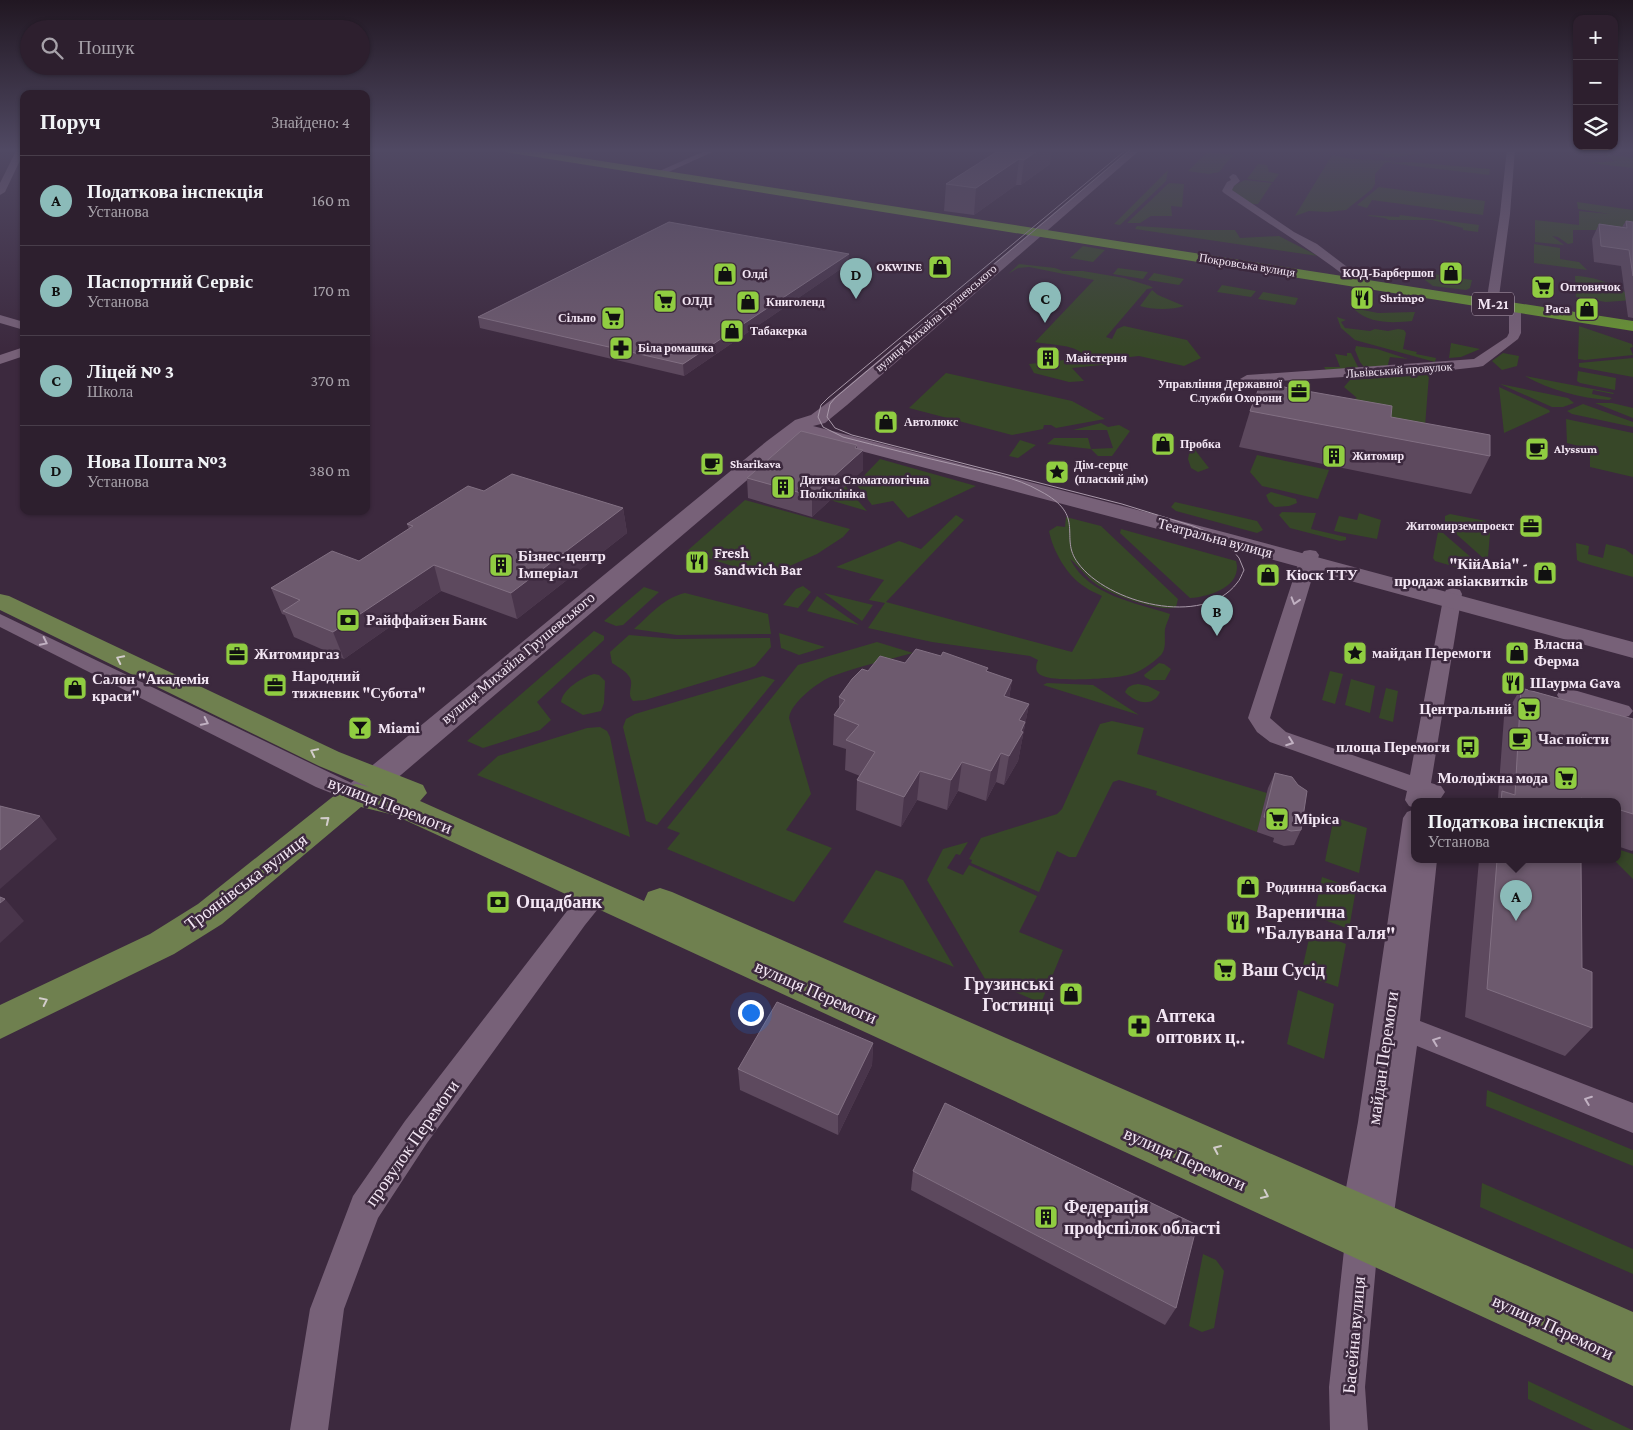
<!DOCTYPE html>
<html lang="uk">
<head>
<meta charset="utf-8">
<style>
  body { margin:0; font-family:"Crimson Pro",serif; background:#352736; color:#f1f3f6 }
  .controls { position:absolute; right:15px; top:15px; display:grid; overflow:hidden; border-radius:10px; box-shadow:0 1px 4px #0004 }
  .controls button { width:45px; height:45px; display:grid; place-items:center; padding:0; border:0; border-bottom:1px solid #483d4a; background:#2d1f2e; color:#f1f3f6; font:25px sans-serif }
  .you { position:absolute; left:750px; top:1012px; width:18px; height:18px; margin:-12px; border:4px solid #fff; border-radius:50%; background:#1a73e8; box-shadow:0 0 0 8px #1a73e833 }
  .badge { display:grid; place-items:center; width:32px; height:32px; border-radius:50%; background:#8bbbb9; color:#111; font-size:16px; font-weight:700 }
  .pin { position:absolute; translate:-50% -41px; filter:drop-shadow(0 1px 2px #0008) }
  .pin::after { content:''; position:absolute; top:26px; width:18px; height:15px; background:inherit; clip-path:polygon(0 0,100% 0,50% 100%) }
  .popup { position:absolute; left:1411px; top:798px; width:210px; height:65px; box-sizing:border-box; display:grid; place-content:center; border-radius:10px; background:#2d1f2e; filter:drop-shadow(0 1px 4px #0005); font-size:16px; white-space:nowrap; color:#a7a2aa }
  .popup b { font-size:19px; color:#f1f3f6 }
  .popup::after { content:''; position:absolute; left:50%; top:100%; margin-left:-10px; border:10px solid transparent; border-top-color:#2d1f2e }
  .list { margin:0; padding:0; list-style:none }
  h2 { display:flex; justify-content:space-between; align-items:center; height:65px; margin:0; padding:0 20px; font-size:21px }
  h2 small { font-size:16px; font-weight:400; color:#a7a2aa }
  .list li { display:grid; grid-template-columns:32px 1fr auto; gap:15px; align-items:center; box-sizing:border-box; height:90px; padding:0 20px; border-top:1px solid #483d4a }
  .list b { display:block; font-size:19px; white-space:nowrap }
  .list p { margin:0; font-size:16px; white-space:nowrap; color:#a7a2aa }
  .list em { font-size:16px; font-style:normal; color:#a7a2aa }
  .icon { flex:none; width:28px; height:28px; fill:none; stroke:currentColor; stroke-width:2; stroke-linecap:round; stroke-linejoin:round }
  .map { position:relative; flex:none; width:1633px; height:1430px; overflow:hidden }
  .search { position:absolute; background:#2d1f2e; box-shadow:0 1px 4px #0004; left:20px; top:20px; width:350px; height:55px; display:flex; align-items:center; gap:12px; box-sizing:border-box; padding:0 18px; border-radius:28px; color:#a7a2aa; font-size:19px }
  .panel { position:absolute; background:#2d1f2e; box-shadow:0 1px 4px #0004; left:20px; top:90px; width:350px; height:425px; border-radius:10px }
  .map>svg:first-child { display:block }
  .green { fill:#374728 }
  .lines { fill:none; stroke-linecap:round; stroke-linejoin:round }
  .street { fill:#776178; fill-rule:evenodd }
  .secondary { fill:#776178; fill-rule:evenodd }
  .primary { fill:#6f804f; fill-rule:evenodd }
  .highway { fill:#699533; fill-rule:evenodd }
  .tram { stroke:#a999aa; stroke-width:1 }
  .wall { fill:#5d495e }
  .shaded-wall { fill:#49354b }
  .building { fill:#6d5a6e; stroke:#827083 }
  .oneway { stroke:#c1b1c2 }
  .oneway2 { stroke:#d2cccb }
  .labels { text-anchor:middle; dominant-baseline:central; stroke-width:5; stroke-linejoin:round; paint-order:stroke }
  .far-street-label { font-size:12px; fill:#f3e6f4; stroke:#3c293e }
  .far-poi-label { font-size:12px; font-weight:bold; fill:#f3e6f4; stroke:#3c293e; text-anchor:start }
  .shield { fill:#3c293e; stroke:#bcadbd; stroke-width:1 }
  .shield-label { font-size:14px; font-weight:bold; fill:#f3e6f4 }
  .street-label { font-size:15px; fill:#f3e6f4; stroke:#3c293e }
  .poi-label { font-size:15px; font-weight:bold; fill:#f3e6f4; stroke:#3c293e; text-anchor:start }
  .near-street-label { font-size:18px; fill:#f3e6f4; stroke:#3c293e }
  .near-poi-label { font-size:18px; font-weight:bold; fill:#f3e6f4; stroke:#3c293e; text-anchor:start }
</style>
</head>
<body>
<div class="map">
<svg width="1633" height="1430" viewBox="0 0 1633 1430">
  <rect width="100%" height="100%" fill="#3c293e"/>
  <g class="green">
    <polygon points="1296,149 1426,149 1425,153 1386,158 1383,155 1297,151"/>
    <polygon points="1207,152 1233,155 1219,172 1209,174 1188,171"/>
    <polygon points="1603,154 1633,158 1633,168 1590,163 1615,161"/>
    <polygon points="1332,155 1352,159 1396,161 1385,163 1375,174 1375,184 1372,189 1346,210 1327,212 1309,211 1295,216"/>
    <polygon points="1409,162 1490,169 1489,175 1389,163"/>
    <polygon points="1258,164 1267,165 1269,172 1279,174 1273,182 1247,179"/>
    <polygon points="1168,170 1166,181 1120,225 1114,224"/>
    <polygon points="1245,180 1272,183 1258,204 1252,204 1232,192 1232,189 1235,185"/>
    <polygon points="1169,183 1184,184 1182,207 1171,206 1172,216 1151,216 1140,223 1127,223"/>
    <polygon points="1379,187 1485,201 1483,215 1372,200 1367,208 1357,205"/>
    <polygon points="1577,202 1633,210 1633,233 1618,230 1573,230 1573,243 1568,244 1558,237 1552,236 1564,245 1535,242 1535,220 1579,225 1579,218 1608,222 1579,218 1579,211 1610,214 1578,209"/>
    <path d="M1367,215l32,2 1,-2 79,10 -1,7 -15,-2v-2l-31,-8h-43c-7,-4 -14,-2 -22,-5z"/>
    <polygon points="1137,226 1198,230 1235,230 1240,238 1279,236 1318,256 1135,229"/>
    <polygon points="1534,244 1560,248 1560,259 1579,262 1587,270 1534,263"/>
    <polygon points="1083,246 1105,250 1093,262 1070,258"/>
    <path d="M1019,264l36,4 8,3h20l41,7 26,8 3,2 -6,1 -41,48 6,2 5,-10 7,-3 63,14 14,18 -17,8 -45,-10 -27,3 -1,5 -39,4 12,13 -15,1 -35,-9 -5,-9 45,-5 9,-5c-10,-10 -34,-9 -48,-12l59,-62 -65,-13 -11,1 -10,6z"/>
    <polygon points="1118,268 1148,272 1143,279 1113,274"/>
    <polygon points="1154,273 1184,279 1179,285 1148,280"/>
    <polygon points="1427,273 1472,280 1470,288 1466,290 1433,286 1425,280"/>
    <path d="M1575,276c18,0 46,9 58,24l-27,2 -30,-5z"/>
    <polygon points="1222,285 1256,291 1251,297 1217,292"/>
    <path d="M1152,290l6,5 26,11c-11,4 -32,4 -44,0z"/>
    <polygon points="1263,292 1298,298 1295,305 1258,299"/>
    <path d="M1358,309l20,4 37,-1 -3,9c-19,2 -42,3 -57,-11z"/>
    <polygon points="1337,317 1346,320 1341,322 1345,328 1370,331 1375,329 1388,331 1398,329 1404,330 1406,333 1403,349 1417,352 1416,354 1436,358 1435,362 1355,340 1341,328"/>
    <polygon points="1579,326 1632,344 1633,347 1630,348 1633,355 1585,360 1578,359"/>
    <polygon points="1451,343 1480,349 1461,357 1449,358"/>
    <polygon points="1356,346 1377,349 1408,359 1390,357 1387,368 1365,368 1360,362 1355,350"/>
    <polygon points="1347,353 1351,353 1359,369 1326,370 1324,367 1340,367 1335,354 1347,356"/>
    <polygon points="1503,353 1519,356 1517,366 1502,370 1492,361"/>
    <polygon points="1633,358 1633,377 1579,367 1579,363"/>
    <polygon points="1578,371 1616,378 1615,390 1580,383 1577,381"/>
    <polygon points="946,373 1072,401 1105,419 1056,428 1051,425 1044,425 1043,429 1012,435 909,408"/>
    <polygon points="1429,375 1423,452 1351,400 1357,398 1344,387 1350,380"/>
    <path d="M1525,376l89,17 -1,1 -20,-4 -1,4 20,4 -3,2c-29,-2 -59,-10 -84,-24z"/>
    <polygon points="1500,384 1568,398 1574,403 1563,407 1552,407"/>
    <polygon points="1499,387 1549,410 1550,412 1504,433"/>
    <polygon points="1595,403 1612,403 1633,408 1633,418"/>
    <polygon points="1583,404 1633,422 1633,427 1572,414 1567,411"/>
    <polygon points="1566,419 1633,433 1633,477 1590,467 1590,449 1567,443"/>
    <polygon points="1101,423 1108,427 1119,425 1130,431 1112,456 1098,456 1091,449 1047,444 1054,438 1088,438 1091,449 1113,448 1107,430 1073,430"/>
    <polygon points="1020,440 1036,445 1018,458 1009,456"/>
    <polygon points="1190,449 1195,450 1209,468 1198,472 1191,468 1188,459"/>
    <polygon points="1257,455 1329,470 1318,499 1262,486 1250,472"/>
    <polygon points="880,459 976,486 908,518 893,501 872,505 856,484"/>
    <polygon points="838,482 848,484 846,487 867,511 823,498"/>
    <polygon points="1271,492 1296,499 1297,503 1289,506 1275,507 1269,502 1266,495"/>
    <polygon points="745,500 850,529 843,537 817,554 785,568 773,568 753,573 687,551"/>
    <polygon points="1175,502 1257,521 1263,530 1257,533 1176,511 1171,507"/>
    <polygon points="1282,512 1316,513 1311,529 1346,537 1346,540 1340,541 1290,528 1279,515"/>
    <polygon points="1359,513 1381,520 1377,539 1334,531 1339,516 1357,520"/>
    <polygon points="1450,514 1486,521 1485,532 1490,533 1488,557 1482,557 1445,524 1445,516"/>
    <path d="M956,515l8,5 -78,82 186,50 30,-56c-5,-3 -12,-5 -17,-9 -18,-11 -32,-36 -36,-56l8,-5 8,1 1,-10 35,9 77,73 -2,8c-16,6 -66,-13 -80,-23 -10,-7 -17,-18 -26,-25 19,37 64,43 100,55 -1,5 -4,10 -5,15 -1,8 2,19 -4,26 -8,8 -22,18 -33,20 -14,4 -73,7 -85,1 -8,-3 -8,-9 -5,-16l-8,-4 -98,-14 -64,-14 17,-25 -16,-3 15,-20 -48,-13 63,-26 22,8z"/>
    <path d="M1121,529l115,32c7,25 -26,36 -46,37l-70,-65z"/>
    <polygon points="1438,532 1443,533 1474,560 1473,567 1466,570 1435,561 1433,558"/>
    <polygon points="1576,543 1589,546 1588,554 1603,558 1606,544 1625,549 1633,555 1633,577 1580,562 1577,560"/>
    <polygon points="803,586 811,592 798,608 783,605 796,589"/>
    <polygon points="644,587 659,592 623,625 616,626 604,621"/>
    <path d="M685,593l83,21 3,20 -94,1 -43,-6c16,-14 29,-31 51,-36z"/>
    <polygon points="824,593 873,605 862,621"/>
    <polygon points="817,596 859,625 807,611"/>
    <polygon points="594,631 604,636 604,640 537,702 551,720 540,730 483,748 467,741"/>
    <polygon points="779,633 825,647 799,655 781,648"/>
    <path d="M629,635l46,4 95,-1 1,9 -16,19 -5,2 -105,32 -12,1c-6,-7 -1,-12 -2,-20 -1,-8 -13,-14 -19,-18l-2,-11z"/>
    <path d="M877,642l36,11c-26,7 -54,13 -80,23 -14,5 -42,26 -44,42l22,76 -25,36 46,18 -38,54 -127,-53 13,-16 -13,-5 131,-163z"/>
    <polygon points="1159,663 1164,664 1171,669 1165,680 1150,680 1145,677 1144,675"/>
    <polygon points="1330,671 1343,674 1335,704 1322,700"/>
    <path d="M594,674l5,1 6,6 -1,22 -3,8 -18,4 -22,-13c1,-12 21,-25 33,-28z"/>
    <polygon points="763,676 775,680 657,825 646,821 623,727 626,719 635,714"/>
    <polygon points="1351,679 1375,686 1370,713 1345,705"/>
    <polygon points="1047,683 1093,685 1139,715 1043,685"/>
    <path d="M1138,684l10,2 12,6c-7,16 -25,11 -35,0 3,-6 6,-7 13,-8z"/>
    <polygon points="1386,688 1398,691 1393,722 1379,718"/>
    <polygon points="1112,721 1144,728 1137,754 1267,793 1257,832 1156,795 1157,791 1119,780 1113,782 1076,857 1069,857 1057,851 1039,892 971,863 972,860 969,859 981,838 1057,814 1062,809 1100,724"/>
    <polygon points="600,727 607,731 610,737 630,837 477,775 498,756 587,728"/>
    <polygon points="1334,817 1367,828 1359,873 1325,861"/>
    <polygon points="968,842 960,855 956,854 947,868 963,875 969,865 1037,896 1019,932 1063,950 1041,1003 985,979 927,880 943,849"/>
    <polygon points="1617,849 1633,854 1633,879 1614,860 1617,860"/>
    <polygon points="876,870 903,880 954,967 843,922"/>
    <polygon points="1322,877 1356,889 1349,929 1314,916"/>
    <polygon points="1311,930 1346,944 1338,987 1301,974"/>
    <polygon points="1298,990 1334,1004 1324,1059 1287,1044"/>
    <polygon points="1487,1090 1633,1150 1633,1166 1486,1106"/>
    <polygon points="1482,1183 1633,1249 1633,1274 1480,1207"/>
    <polygon points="1203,1254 1216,1260 1224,1271 1214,1328 1202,1332 1189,1326"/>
    <polygon points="1528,1381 1632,1430 1593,1430 1528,1399"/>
  </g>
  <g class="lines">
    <g class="street">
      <polygon points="17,149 24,149 24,152 5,192 0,195 0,183"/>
      <polygon points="709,149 719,149 662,175 656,175 655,173"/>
      <polygon points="1507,149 1515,149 1510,214 1498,304 1492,308 1486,304 1500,214"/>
      <path d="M1233,174l3,1 4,6 -6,5 -2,4 62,42 23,12 42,32 2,2 -4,6h-8l-2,-2 2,-3c-40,-31 -83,-57 -125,-86l-2,-2 5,-9 4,-2 -2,-3z"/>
      <polygon points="1515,303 1521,307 1521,333 1518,339 1483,366 1478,367 1442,371 1247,383 1240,379 1247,375 1474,359 1507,337 1509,333 1509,307"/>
      <polygon points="0,315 24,322 24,330 0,323"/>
      <polygon points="24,347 24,356 0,364 0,355"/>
      <polygon points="1310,550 1316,551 1319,555 1270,718 1286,732 1410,775 1444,594 1446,590 1453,588 1460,590 1462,594 1431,783 1441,786 1445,792 1441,798 1433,800 1429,799 1427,802 1415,802 1415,808 1409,806 1405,800 1407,791 1270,742 1257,732 1248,718 1301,555 1304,551"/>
      <polygon points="0,614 364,789 368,795 364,801 356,803 316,787 0,627"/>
      <polygon points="1567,688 1629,706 1633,711 1629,716 1622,718 1560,700 1557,695 1560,690"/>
      <polygon points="1415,809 1415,860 1437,860 1420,1021 1633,1103 1633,1133 1417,1046 1392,1228 1387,1240 1378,1243 1365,1387 1368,1430 1330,1430 1329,1387 1345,1241 1348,1234 1344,1233 1340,1221 1358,1122 1403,818 1407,812"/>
      <polygon points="597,884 606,887 610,894 585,925 427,1143 378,1218 344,1309 328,1430 290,1430 310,1309 353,1196 405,1121 567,911 588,887"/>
    </g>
    <polygon class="secondary" points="1130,149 1141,149 847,405 825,423 813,426 1227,533 1633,642 1633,658 1211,543 800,435 368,803 357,806 346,803 342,795 346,787 767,441 795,420 811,415 835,397"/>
    <polygon class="primary" points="0,594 9,596 339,752 423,785 427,793 420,801 644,901 648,892 660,888 672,892 1633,1312 1633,1386 394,815 361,807 222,924 174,954 0,1039 0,1005 150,934 198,904 345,787 356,784 369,787 319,766 0,610"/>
    <polygon class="highway" points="500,149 524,149 1633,321 1633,331 505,152"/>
    <path class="tram" d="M1127,149l-299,249 -7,7 -3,12 5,10 20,10c39,10 78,20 118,29 27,7 55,11 79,25 48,25 18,46 38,72 29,40 125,65 159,20 3,-3 5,-9 7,-13l-5,-12 -10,-12 -19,-13 -17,-7 -71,-22 -270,-69 -17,-7 -8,-11 3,-13 5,-6 296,-249"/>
  </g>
  <g class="wall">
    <polygon points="1001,149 1050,164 1021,185 1016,185 974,215 944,211 946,184"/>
    <polygon points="1626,221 1633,222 1633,318 1628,317 1621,266 1594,262 1592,239 1599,224 1622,227"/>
    <polygon points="848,264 684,376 480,328 478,317"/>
    <polygon points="1250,411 1391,417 1490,456 1471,494 1239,447"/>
    <polygon points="857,445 857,448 863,450 863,470 812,517 748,498 747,478"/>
    <polygon points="484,491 623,508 627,533 517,619 441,591 344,659 294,637 285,615 282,614 271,588 359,561 409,529 407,524"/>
    <polygon points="905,663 987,672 1012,680 1009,698 1029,704 1018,761 1004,785 996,782 986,801 958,791 947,810 917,800 901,827 856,810 857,780 860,776 845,770 846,749 833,745 834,715 839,709 839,697 868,671"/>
    <polygon points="1521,688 1633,719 1633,850 1632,851 1617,846 1617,802 1495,802 1498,798 1504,717"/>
    <polygon points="1275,773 1301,830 1294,845 1284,846 1273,842 1274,838 1257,832 1268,788"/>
    <polygon points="1479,860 1581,860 1582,968 1592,1028 1565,1056 1465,1017"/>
    <polygon points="873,1043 872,1065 838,1135 740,1090 738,1069"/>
    <polygon points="913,1171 1176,1308 1165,1325 911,1190"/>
  </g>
  <g class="shaded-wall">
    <polygon points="1040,149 1052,149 1050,164 1021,185 1024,160"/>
    <polygon points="1019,159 1016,185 974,215 976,188"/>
    <polygon points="849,254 848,264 684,376 683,364"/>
    <polygon points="857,445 857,456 863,450 863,470 812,517 812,496"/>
    <polygon points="623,508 627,533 517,619 511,593"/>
    <polygon points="434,565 441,591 344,659 333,632"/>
    <polygon points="1012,680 1007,709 1004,696"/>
    <polygon points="1029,704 1018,761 1004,785 1009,756 1019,720"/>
    <polygon points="1001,753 996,782 986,801 991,771"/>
    <polygon points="962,762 958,791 947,810 951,780"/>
    <polygon points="920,771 917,800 901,827 904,797"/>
    <polygon points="40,816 57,839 0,889 0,850"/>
    <polygon points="5,899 24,921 0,943 0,903"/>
    <polygon points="873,1043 872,1065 838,1135 838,1115"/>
  </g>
  <g class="building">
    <polygon points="1001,149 1040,149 1024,160 1019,159 976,188 946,184"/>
    <polygon points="1626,221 1633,222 1633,276 1629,250 1601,246 1599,224 1627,228"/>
    <polygon points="669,222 849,254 683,364 478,317"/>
    <polygon points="1261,383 1392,406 1391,417 1490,435 1490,456 1250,411"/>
    <polygon points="801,431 857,445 855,448 863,450 812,496 747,478"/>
    <polygon points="512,474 623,508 511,593 434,565 333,632 283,611 300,600 271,588 332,551 359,561 413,526 407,524 468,486 484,491"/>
    <polygon points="916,649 941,656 943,652 988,668 986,671 1012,680 1004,696 1029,704 1019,720 1025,722 1021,731 1023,732 1009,756 1001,753 991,771 962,762 951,780 920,771 904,797 857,780 875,752 846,740 859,725 834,715 845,700 839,697 852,679 862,669 868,671 880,656 905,663"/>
    <polygon points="1521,688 1633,719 1633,814 1617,809 1617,802 1595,802 1581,798 1581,802 1501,802 1502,791 1515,795"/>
    <polygon points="1275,773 1292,777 1298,785 1307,791 1301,830 1291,831 1280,827 1281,823 1264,817"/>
    <polygon points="0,806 40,816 0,850"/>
    <polygon points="1497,860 1581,860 1582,968 1592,972 1592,1028 1487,989"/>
    <polygon points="0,897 5,899 0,903"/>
    <polygon points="777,1002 873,1043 838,1115 738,1069"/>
    <polygon points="945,1103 1197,1225 1176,1308 913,1171"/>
  </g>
  <defs><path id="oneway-chevron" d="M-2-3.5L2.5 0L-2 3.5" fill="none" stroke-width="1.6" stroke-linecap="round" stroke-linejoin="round" transform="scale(1.25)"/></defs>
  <g class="oneway">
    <use href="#oneway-chevron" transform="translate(1295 601) rotate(107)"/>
    <use href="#oneway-chevron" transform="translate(44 642) rotate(26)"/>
    <use href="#oneway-chevron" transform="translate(205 722) rotate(26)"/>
    <use href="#oneway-chevron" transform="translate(1290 742) rotate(20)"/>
    <use href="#oneway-chevron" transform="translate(1436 1041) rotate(-159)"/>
    <use href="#oneway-chevron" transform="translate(1588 1100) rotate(-159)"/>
  </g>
  <g class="oneway2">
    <use href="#oneway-chevron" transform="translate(120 659) rotate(-154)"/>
    <use href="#oneway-chevron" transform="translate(314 752) rotate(-154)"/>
    <use href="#oneway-chevron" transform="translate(326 820) rotate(-39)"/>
    <use href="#oneway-chevron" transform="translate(44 1001) rotate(-26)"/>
    <use href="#oneway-chevron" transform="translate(1217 1149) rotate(-156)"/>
    <use href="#oneway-chevron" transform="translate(1265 1195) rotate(25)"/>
  </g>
  <linearGradient id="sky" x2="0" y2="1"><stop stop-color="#211722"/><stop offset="0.43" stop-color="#504963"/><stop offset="1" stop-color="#504963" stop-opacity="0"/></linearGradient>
  <rect width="1633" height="349" fill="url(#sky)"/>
  <defs>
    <g id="shop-square" transform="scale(1.25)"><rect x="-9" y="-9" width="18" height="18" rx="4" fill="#90cd41" stroke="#3c293e"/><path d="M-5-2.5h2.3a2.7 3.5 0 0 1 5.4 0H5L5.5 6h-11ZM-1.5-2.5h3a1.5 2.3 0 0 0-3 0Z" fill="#111"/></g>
    <g id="supermarket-square" transform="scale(1.25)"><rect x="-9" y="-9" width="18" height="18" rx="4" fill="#90cd41" stroke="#3c293e"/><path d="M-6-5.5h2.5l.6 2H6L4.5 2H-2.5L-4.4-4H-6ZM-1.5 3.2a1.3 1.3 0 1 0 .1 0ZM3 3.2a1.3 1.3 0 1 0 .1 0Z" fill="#111"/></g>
    <g id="restaurant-square" transform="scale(1.25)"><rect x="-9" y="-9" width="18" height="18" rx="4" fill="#90cd41" stroke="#3c293e"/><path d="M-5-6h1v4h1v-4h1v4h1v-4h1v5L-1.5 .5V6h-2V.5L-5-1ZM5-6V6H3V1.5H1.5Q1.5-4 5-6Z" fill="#111"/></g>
    <g id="pharmacy-square" transform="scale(1.25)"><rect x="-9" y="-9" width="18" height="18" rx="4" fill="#90cd41" stroke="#3c293e"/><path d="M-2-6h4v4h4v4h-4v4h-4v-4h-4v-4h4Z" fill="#111"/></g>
    <g id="building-square" transform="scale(1.25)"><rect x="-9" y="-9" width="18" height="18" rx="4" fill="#90cd41" stroke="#3c293e"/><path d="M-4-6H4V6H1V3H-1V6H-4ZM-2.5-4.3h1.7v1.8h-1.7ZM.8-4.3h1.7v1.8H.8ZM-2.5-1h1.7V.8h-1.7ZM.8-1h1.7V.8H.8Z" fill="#111"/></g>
    <g id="office-square" transform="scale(1.25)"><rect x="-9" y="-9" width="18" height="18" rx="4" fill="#90cd41" stroke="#3c293e"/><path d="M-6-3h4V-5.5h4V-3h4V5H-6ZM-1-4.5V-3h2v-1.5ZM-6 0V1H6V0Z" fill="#111"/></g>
    <g id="cafe-square" transform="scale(1.25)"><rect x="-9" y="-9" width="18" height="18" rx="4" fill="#90cd41" stroke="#3c293e"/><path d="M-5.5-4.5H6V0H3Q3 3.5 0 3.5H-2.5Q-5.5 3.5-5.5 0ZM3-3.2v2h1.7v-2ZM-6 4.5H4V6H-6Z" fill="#111"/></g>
    <g id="sight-square" transform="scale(1.25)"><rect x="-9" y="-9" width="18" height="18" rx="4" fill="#90cd41" stroke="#3c293e"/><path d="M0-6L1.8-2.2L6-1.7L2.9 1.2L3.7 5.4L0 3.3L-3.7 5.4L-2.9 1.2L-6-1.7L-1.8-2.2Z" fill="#111"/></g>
    <g id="bank-square" transform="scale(1.25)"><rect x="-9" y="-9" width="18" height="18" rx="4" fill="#90cd41" stroke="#3c293e"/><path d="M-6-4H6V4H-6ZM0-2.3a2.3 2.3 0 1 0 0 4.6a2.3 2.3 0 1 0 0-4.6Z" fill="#111"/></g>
    <g id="bar-square" transform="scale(1.25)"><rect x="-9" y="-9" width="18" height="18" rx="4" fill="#90cd41" stroke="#3c293e"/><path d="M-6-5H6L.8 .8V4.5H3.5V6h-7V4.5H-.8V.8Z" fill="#111"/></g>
    <g id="bus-square" transform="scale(1.25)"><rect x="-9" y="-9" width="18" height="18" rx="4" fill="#90cd41" stroke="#3c293e"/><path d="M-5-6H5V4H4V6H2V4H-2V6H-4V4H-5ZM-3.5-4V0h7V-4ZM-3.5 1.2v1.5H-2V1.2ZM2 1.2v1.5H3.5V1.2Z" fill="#111"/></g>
  </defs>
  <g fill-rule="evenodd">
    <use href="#shop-square" x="940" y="267"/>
    <use href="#shop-square" x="1451" y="273"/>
    <use href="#shop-square" x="725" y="274"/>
    <use href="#supermarket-square" x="1543" y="287"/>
    <use href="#restaurant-square" x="1362" y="298"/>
    <use href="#supermarket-square" x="665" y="301"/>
    <use href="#shop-square" x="748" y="302"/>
    <use href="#shop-square" x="1587" y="309"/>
    <use href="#supermarket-square" x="613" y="318"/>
    <use href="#shop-square" x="732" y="331"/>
    <use href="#pharmacy-square" x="621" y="348"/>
    <use href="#building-square" x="1048" y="358"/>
    <use href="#office-square" x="1299" y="391"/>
    <use href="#shop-square" x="886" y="422"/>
    <use href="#shop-square" x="1163" y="444"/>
    <use href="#cafe-square" x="1537" y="449"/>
    <use href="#building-square" x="1334" y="456"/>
    <use href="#cafe-square" x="712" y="464"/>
    <use href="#sight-square" x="1057" y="472"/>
    <use href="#building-square" x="783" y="487"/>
    <use href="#office-square" x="1531" y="526"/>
    <use href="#restaurant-square" x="697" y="562"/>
    <use href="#building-square" x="501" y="565"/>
    <use href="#shop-square" x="1545" y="573"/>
    <use href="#shop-square" x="1268" y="575"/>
    <use href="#bank-square" x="348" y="620"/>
    <use href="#sight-square" x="1355" y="653"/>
    <use href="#shop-square" x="1517" y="653"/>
    <use href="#office-square" x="237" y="654"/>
    <use href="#restaurant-square" x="1513" y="683"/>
    <use href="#office-square" x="275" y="685"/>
    <use href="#shop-square" x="75" y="688"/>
    <use href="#supermarket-square" x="1529" y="709"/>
    <use href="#bar-square" x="360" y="728"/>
    <use href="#cafe-square" x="1520" y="739"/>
    <use href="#bus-square" x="1468" y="747"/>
    <use href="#supermarket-square" x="1566" y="778"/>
    <use href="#supermarket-square" x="1277" y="819"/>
    <use href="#shop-square" x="1248" y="887"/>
    <use href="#bank-square" x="498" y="902"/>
    <use href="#restaurant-square" x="1238" y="922"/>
    <use href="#supermarket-square" x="1225" y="970"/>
    <use href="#shop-square" x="1071" y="994"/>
    <use href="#pharmacy-square" x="1139" y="1026"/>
    <use href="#building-square" x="1046" y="1217"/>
  </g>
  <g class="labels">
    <g class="far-street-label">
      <text transform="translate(1247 265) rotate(9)">Покровська вулиця</text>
      <text transform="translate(936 318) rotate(-41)">вулиця Михайла Грушевського</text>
      <text transform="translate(1399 370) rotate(-4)">Львівський провулок</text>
    </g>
    <g class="far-poi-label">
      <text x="922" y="267" text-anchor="end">OKWINE</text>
      <text x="1434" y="273" text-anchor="end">КОД-Барбершоп</text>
      <text x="742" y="274">Олді</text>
      <text x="1560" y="287">Оптовичок</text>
      <text x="1380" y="298">Shrimpo</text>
      <text x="682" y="301">ОЛДІ</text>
      <text x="766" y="302">Книголенд</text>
      <text x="1570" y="309" text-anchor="end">Раса</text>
      <text x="596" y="318" text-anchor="end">Сільпо</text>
      <text x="750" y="331">Табакерка</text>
      <text x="638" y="348">Біла ромашка</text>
      <text x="1066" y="358">Майстерня</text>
      <text x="1282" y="384" text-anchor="end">Управління Державної<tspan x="1282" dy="14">Служби Охорони</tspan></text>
      <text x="904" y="422">Автолюкс</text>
      <text x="1180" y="444">Пробка</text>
      <text x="1554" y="449">Alyssum</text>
      <text x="1352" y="456">Житомир</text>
      <text x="730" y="464">Sharikava</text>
      <text x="1074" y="465">Дім-серце<tspan x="1074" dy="14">(плаский дім)</tspan></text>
      <text x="800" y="480">Дитяча Стоматологічна<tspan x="800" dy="14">Поліклініка</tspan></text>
      <text x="1514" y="526" text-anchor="end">Житомирземпроект</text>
    </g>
    <rect class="shield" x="1472" y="292.5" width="42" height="23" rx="4"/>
    <g class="shield-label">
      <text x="1493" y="304">М-21</text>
    </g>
    <g class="street-label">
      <text transform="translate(1215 538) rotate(15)">Театральна вулиця</text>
      <text transform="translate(518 658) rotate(-40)">вулиця Михайла Грушевського</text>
    </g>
    <g class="poi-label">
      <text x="714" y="553">Fresh<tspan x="714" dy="17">Sandwich Bar</tspan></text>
      <text x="518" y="556">Бізнес-центр<tspan x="518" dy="17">Імперіал</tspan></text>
      <text x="1528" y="564" text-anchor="end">"КійАвіа" -<tspan x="1528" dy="17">продаж авіаквитків</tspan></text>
      <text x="1286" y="575">Кіоск ТТУ</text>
      <text x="366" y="620">Райффайзен Банк</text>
      <text x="1534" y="644">Власна<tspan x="1534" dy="17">Ферма</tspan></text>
      <text x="1372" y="653">майдан Перемоги</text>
      <text x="254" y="654">Житомиргаз</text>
      <text x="292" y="676">Народний<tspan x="292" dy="17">тижневик "Субота"</tspan></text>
      <text x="92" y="679">Салон "Академія<tspan x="92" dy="17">краси"</tspan></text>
      <text x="1530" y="683">Шаурма Gava</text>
      <text x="1512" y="709" text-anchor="end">Центральний</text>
      <text x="378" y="728">Miami</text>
      <text x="1538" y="739">Час поїсти</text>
      <text x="1450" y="747" text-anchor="end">площа Перемоги</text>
      <text x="1548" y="778" text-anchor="end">Молодіжна мода</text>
      <text x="1294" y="819">Міріса</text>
      <text x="1266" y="887">Родинна ковбаска</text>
    </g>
    <g class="near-street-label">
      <text transform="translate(390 805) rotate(21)">вулиця Перемоги</text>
      <text transform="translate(246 882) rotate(-37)">Троянівська вулиця</text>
      <text transform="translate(816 992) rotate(24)">вулиця Перемоги</text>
      <text transform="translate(1383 1058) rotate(-82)">майдан Перемоги</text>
      <text transform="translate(412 1143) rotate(-55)">провулок Перемоги</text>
      <text transform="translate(1185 1159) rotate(24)">вулиця Перемоги</text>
      <text transform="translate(1553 1327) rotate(25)">вулиця Перемоги</text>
      <text transform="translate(1354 1335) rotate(-85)">Басейна вулиця</text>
    </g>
    <g class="near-poi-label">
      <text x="516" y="902">Ощадбанк</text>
      <text x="1256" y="912">Варенична<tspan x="1256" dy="21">"Балувана Галя"</tspan></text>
      <text x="1242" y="970">Ваш Сусід</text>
      <text x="1054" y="984" text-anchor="end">Грузинські<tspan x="1054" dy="21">Гостинці</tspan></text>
      <text x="1156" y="1016">Аптека<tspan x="1156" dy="21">оптових ц‥</tspan></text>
      <text x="1064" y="1207">Федерація<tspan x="1064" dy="21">профспілок області</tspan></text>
    </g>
  </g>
</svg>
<div class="controls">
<button>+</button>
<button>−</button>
<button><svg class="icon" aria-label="layers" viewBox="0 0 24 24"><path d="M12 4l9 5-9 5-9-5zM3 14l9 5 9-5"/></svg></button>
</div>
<div class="you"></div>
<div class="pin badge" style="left:1516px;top:921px">A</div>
<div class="popup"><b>Податкова інспекція</b>Установа</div>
<div class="pin badge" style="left:1217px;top:636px">B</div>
<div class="pin badge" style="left:1045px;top:323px">C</div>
<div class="pin badge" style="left:856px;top:299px">D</div>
<div class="search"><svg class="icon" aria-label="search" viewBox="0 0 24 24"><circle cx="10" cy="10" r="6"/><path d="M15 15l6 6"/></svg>Пошук</div>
<section class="panel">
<h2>Поруч<small>Знайдено: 4</small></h2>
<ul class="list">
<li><span class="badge">A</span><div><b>Податкова інспекція</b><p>Установа</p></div><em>160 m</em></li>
<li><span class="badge">B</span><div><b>Паспортний Сервіс</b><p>Установа</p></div><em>170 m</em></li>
<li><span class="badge">C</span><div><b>Ліцей № 3</b><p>Школа</p></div><em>370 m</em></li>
<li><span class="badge">D</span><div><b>Нова Пошта №3</b><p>Установа</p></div><em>380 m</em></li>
</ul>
</section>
</div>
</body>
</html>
